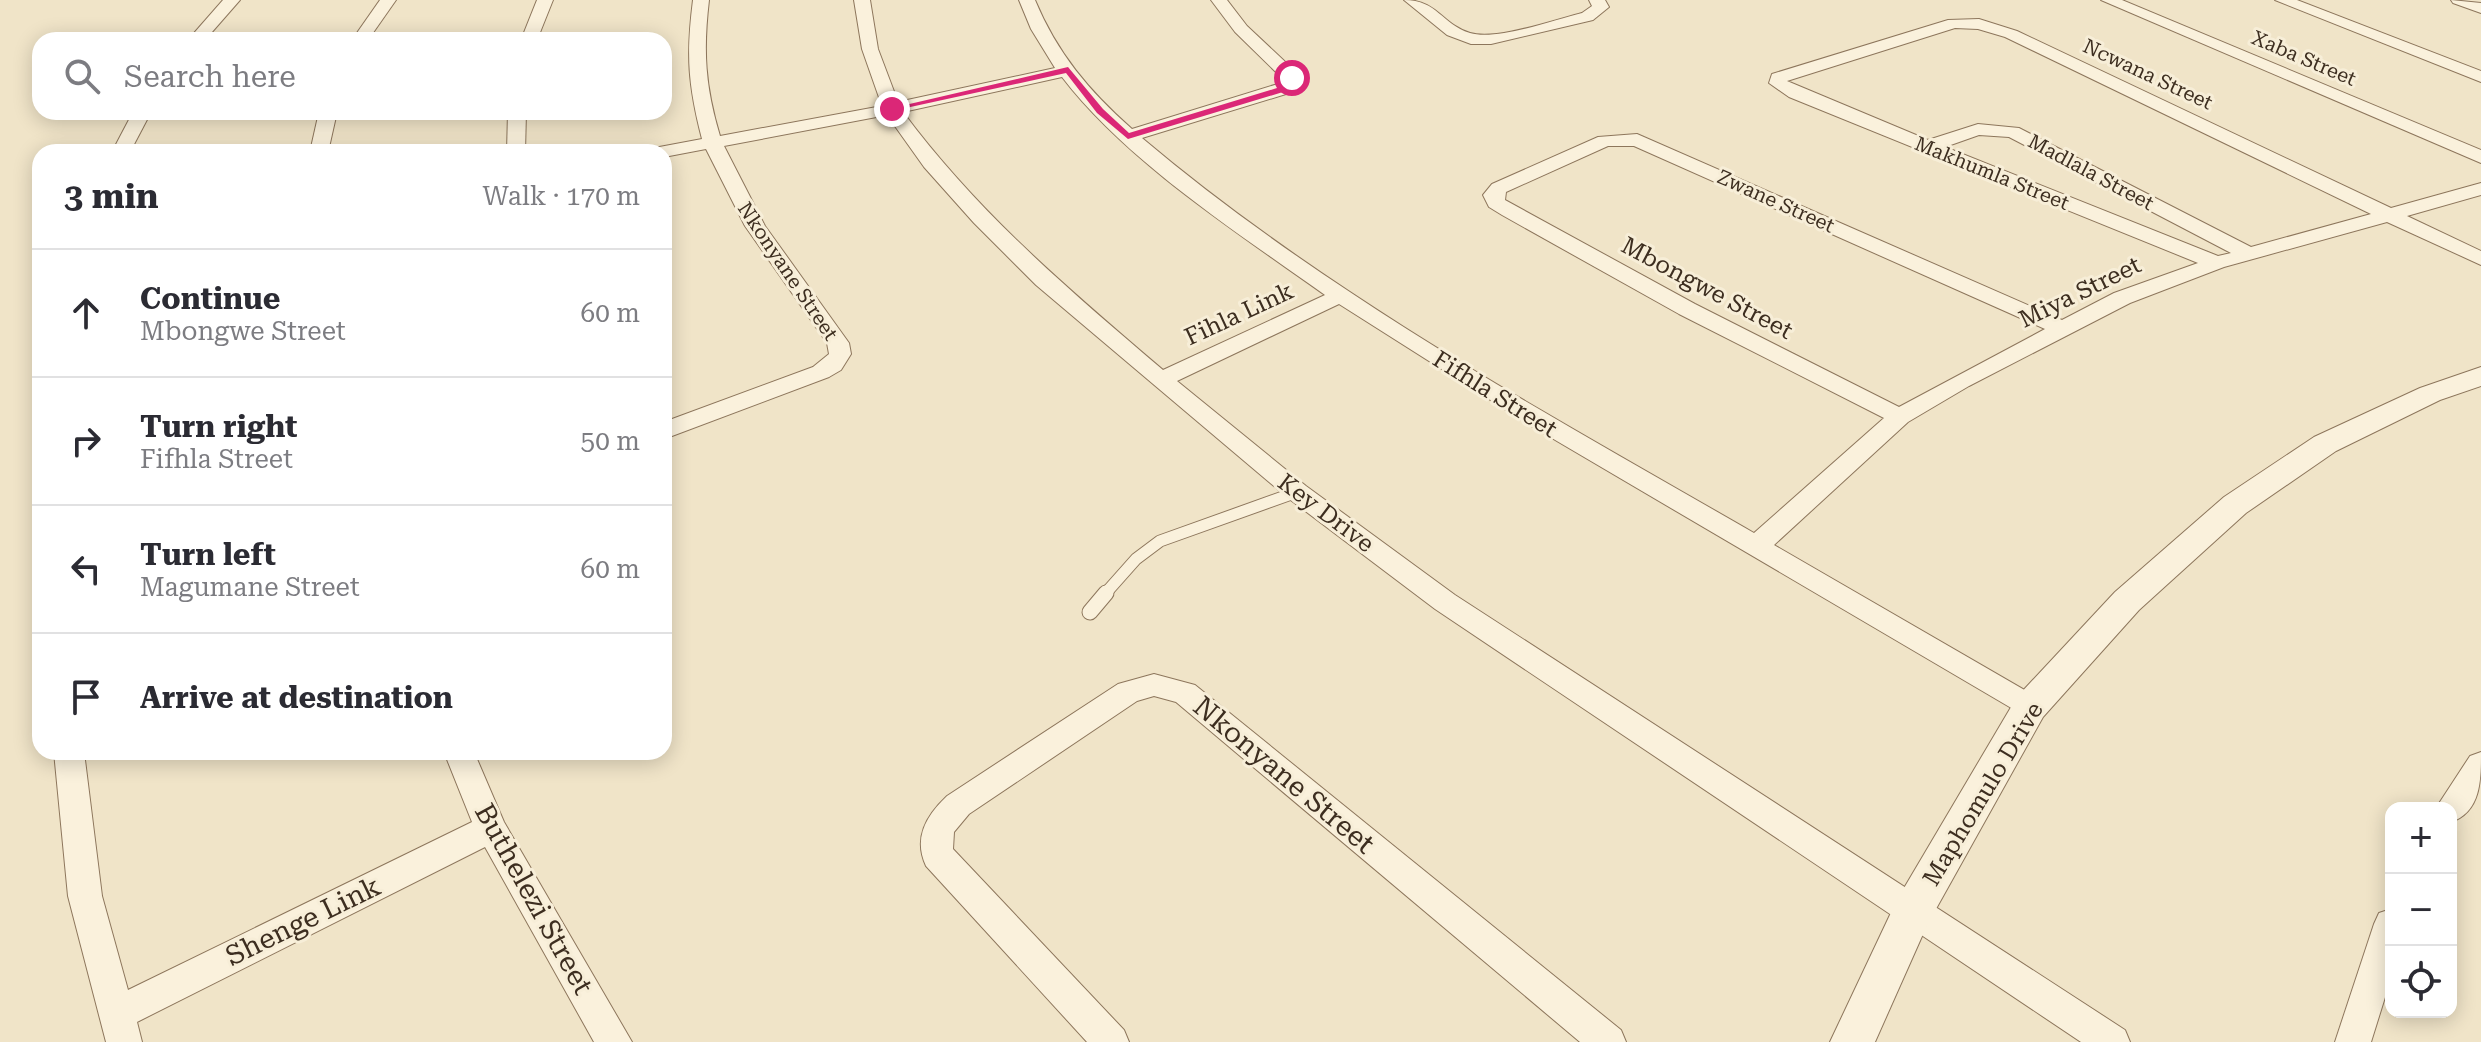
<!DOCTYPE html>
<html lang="en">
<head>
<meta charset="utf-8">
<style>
  body { margin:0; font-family:"Roboto Serif",serif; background:#f2f2f3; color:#2b2b33 }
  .controls { position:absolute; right:24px; bottom:24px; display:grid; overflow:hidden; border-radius:16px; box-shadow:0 4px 20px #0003 }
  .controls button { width:72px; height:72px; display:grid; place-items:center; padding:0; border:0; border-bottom:2px solid #e1e1e2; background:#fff; color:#2b2b33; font:40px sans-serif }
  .stop { position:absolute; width:24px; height:24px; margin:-18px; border:6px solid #db2777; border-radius:50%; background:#fff }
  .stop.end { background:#db2777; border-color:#fff; box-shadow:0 2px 8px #0008 }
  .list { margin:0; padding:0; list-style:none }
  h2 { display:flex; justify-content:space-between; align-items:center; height:104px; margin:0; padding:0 32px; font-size:34px }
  h2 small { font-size:26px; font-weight:400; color:#7c7c81 }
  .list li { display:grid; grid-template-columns:52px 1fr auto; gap:24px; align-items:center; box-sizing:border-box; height:128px; padding:0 32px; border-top:2px solid #e1e1e2 }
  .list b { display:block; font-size:30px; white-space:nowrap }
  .list p { margin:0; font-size:26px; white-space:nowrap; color:#7c7c81 }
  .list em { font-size:26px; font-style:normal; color:#7c7c81 }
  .icon { flex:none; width:44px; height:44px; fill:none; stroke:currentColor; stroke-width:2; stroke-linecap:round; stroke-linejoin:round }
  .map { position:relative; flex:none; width:2481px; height:1042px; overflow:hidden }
  .search { position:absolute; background:#fff; box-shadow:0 4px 20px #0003; left:32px; top:32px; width:640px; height:88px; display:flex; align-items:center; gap:20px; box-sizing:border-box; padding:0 28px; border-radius:24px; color:#7c7c81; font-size:30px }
  .panel { position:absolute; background:#fff; box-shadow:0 4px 20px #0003; left:32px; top:144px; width:640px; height:616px; border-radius:24px }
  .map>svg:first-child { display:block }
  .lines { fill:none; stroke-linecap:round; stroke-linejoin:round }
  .service-far1-casing { stroke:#8d765c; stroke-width:13 }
  .service-casing { stroke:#8d765c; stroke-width:17 }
  .minor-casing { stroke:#8d765c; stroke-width:2 }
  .tertiary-casing { stroke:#8d765c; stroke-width:2 }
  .service-far1 { stroke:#faf1dc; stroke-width:11 }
  .service { stroke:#faf1dc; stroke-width:15 }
  .minor { fill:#faf1dc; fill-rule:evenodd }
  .tertiary { fill:#faf1dc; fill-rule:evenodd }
  .route { fill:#db2777 }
  .labels { text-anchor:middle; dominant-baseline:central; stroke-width:6; stroke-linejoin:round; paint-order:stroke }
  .far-street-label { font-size:20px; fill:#3d2e20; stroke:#f7eed8 }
  .street-label { font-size:24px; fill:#3d2e20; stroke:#f7eed8 }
  .near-street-label { font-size:28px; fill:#3d2e20; stroke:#f7eed8 }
</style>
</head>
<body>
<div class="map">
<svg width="2481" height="1042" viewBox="0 0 2481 1042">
  <rect width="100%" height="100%" fill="#f0e4c8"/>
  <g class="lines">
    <g class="service-far1-casing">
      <polyline id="service-far1" points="1104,595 1136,559 1160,541 1297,492"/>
    </g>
    <g class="service-casing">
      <polyline id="service" points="1090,612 1106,593"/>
    </g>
    <g class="minor-casing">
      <g id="minor">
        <polygon points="223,0 240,0 205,40 188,40"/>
        <polygon points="380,0 396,0 368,40 352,40"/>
        <polygon points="537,0 553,0 537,40 521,40"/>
        <path d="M693,0h16c-6,51 -4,86 11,136l162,-30 -20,-57 -8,-49h16l8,49 20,53 157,-34 -24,-39 -12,-29h16c22,53 54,91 97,129l149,-46v-6l-46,-45 -24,-32h16l20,26 49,46 2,13 -12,9 -144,44c186,157 402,274 612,395l130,-115 -205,-104 -177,-99 -13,-8 -6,-12 9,-11 106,-47 39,-3 425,186 52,-27 84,-30 -409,-166 -20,-14 3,-9 176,-54 31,-1 38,12 374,177 90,-25v12l-74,21 74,35v14l-94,-43 -163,45 -94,36 -161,83 -61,36 -134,123 266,154 5,8 -5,8 -10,4 -497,-292 -194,-123 -162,77 129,105 149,109 670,435 5,12h-49l-646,-433 -147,-111 -252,-213 -62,-62 -50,-56 -37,-52 -163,31 41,80 84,117 2,11 -10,16 -12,7 -165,62v-17l149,-55 16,-13 -2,-11 -82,-117 -39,-77 -42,8v-5h-12l2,-4 48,-9c-14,-54 -16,-84 -9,-139zM1955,28l23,1 27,8 366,177 -120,33 -232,-119 -41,-4 -50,16 -141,-59zM1062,77c64,84 176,156 263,218l-162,75c-94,-80 -186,-158 -260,-258zM1979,135l30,2 222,116 -13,3 -273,-109zM1608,146h26l411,183 -146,78 -204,-103 -190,-104 1,-8z"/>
        <path d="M1404,0c34,0 37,24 66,33 26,8 84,-13 112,-20l10,-7 -3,-6h16l4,7 -16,13 -102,24h-20l-24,-9z"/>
        <polygon points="2101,0 2122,0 2481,150 2481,163"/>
        <polygon points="2275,0 2297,0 2481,71 2481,82"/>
        <polygon points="2451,0 2481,3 2481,13 2453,3"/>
        <polygon points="133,112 151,112 130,152 112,152"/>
        <polygon points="319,112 337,112 328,152 310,152"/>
        <polygon points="508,112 526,112 525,152 507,152"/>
        <path d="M1154,674l41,11 426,345 5,12h-46l-404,-340 -22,-6 -17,5 -168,113 -15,18 -1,17 171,181 5,12h-42l-161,-176c-13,-28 0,-50 21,-70l171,-112z"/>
        <polygon points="54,752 84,752 102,896 128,990 472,822 444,752 474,752 504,822 632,1042 594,1042 485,847 137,1022 142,1042 106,1042 68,896"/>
        <path d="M2481,752c0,28 0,60 -30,70v-14h-15l34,-52z"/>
        <polygon points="2391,909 2391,978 2371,1042 2335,1042 2374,924 2379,913"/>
      </g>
    </g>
    <g class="tertiary-casing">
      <polygon id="tertiary" points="2481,367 2481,386 2440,400 2336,451 2246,513 2139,610 2043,717 1927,925 1875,1042 1830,1042 1897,900 2017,697 2115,592 2224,497 2314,437 2420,388"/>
    </g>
    <use href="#service-far1" class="service-far1"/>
    <use href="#service" class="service"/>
    <use href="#minor" class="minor"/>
    <use href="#tertiary" class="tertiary"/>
  </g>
  <polygon class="route" points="1068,67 1103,109 1129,133 1277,88 1285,83 1289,76 1296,78 1292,87 1283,92 1128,139 1097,113 1066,73 892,111 888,109"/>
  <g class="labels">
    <g class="far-street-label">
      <text transform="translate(2304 58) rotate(23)">Xaba Street</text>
      <text transform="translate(2148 74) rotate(25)">Ncwana Street</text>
      <text transform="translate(2091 172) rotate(28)">Madlala Street</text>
      <text transform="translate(1992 173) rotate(22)">Makhumla Street</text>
      <text transform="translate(1776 201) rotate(24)">Zwane Street</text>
      <text transform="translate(788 271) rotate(56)">Nkonyane Street</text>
    </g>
    <g class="street-label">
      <text transform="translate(1707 288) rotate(28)">Mbongwe Street</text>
      <text transform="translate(2080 292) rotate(-26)">Miya Street</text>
      <text transform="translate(1239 314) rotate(-25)">Fihla Link</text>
      <text transform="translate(1495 394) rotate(32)">Fifhla Street</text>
      <text transform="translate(1326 513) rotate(37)">Key Drive</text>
      <text transform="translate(1983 794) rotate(-59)">Maphomulo Drive</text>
    </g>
    <g class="near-street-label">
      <text transform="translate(1284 775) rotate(40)">Nkonyane Street</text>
      <text transform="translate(534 899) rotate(61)">Buthelezi Street</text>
      <text transform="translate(303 921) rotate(-26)">Shenge Link</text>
    </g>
  </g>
</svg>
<div class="controls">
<button>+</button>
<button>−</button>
<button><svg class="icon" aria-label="locate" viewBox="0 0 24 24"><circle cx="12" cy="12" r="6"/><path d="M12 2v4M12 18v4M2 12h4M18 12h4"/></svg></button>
</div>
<div class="stop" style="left:1292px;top:78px"></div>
<div class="stop end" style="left:892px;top:109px"></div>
<div class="search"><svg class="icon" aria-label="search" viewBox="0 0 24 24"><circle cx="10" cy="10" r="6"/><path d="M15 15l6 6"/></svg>Search here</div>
<section class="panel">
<h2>3 min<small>Walk · 170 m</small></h2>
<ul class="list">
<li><svg class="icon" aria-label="ahead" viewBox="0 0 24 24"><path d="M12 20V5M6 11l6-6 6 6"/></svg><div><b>Continue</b><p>Mbongwe Street</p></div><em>60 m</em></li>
<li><svg class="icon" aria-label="right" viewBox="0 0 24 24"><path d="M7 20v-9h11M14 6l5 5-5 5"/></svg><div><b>Turn right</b><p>Fifhla Street</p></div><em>50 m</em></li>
<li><svg class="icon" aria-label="left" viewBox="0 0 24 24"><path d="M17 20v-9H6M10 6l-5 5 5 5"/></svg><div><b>Turn left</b><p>Magumane Street</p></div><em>60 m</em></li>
<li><svg class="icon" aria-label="arrive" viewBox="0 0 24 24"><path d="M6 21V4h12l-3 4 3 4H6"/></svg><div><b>Arrive at destination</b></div></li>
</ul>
</section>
</div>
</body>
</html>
